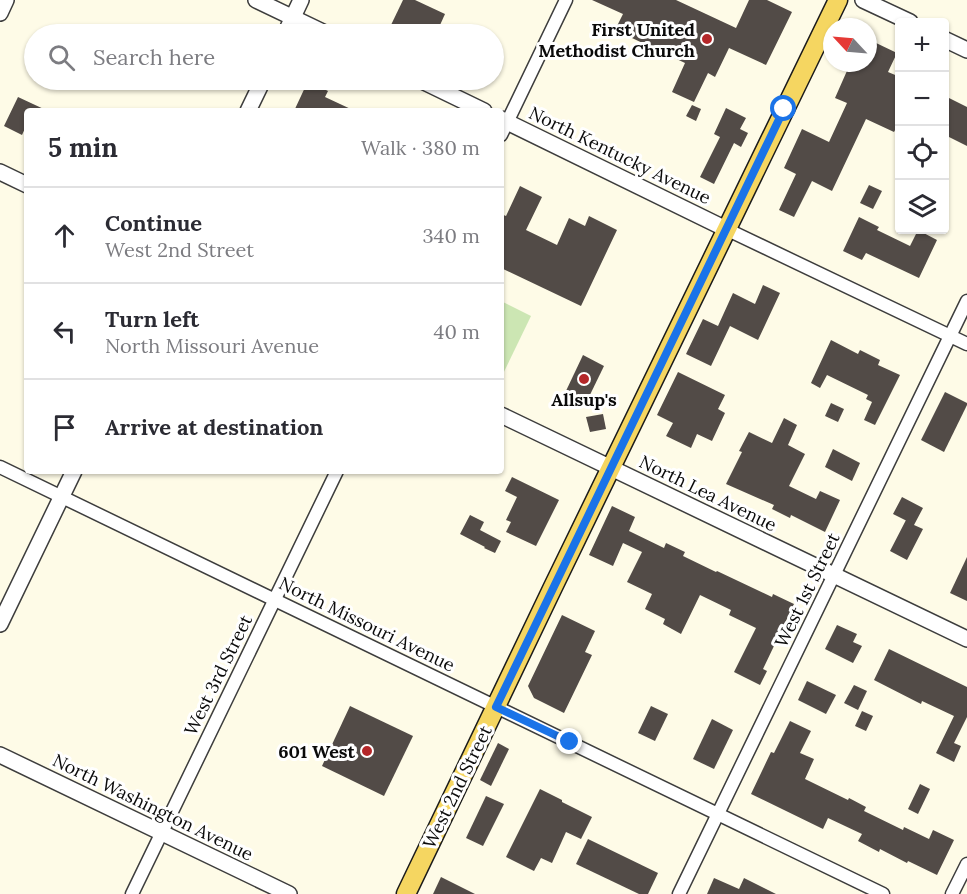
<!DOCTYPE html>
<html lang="en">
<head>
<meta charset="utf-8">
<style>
  body { margin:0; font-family:Lora,serif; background:#f2f2f3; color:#2b2b33 }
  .controls { position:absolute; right:18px; top:18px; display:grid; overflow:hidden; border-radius:6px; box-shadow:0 2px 4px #0004 }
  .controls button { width:54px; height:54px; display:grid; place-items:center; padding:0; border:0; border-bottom:2px solid #e1e1e2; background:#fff; color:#2b2b33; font:30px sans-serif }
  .compass { position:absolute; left:823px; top:18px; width:54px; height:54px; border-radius:50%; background:#fff; box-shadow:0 2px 4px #0004; rotate:296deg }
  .stop { position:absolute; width:18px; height:18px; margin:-14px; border:4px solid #1a73e8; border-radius:50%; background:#fff }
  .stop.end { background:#1a73e8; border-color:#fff; box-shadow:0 2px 6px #0008 }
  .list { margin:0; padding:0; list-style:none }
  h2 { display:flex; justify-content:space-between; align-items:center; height:78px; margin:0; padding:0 24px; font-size:26px }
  h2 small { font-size:20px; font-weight:400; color:#7c7c81 }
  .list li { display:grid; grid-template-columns:39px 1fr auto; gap:18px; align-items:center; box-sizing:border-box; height:96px; padding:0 24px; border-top:2px solid #e1e1e2 }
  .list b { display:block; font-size:22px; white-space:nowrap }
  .list p { margin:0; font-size:20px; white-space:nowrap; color:#7c7c81 }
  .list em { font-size:20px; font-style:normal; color:#7c7c81 }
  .icon { flex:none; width:33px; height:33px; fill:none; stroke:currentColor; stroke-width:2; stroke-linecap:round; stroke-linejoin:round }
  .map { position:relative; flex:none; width:967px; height:894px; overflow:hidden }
  .search { position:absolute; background:#fff; box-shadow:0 2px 4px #0004; left:24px; top:24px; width:480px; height:66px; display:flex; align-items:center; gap:15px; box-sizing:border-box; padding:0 21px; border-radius:33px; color:#7c7c81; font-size:22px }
  .panel { position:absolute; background:#fff; box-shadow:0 2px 4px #0004; left:24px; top:108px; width:480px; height:366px; border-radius:6px }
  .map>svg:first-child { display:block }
  .grass { fill:#cce6b3 }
  .building { fill:#524b47 }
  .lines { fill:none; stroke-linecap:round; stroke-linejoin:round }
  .minor-casing { stroke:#3d3d3d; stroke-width:15 }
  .tertiary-casing { stroke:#3d3d3d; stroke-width:18 }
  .primary-casing { stroke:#1b1b1b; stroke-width:21 }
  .minor { stroke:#fff; stroke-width:12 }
  .tertiary { stroke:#fff; stroke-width:15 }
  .primary { stroke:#f5d661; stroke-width:18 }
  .route { stroke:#1a73e8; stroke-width:8 }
  .poi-dot { fill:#b42729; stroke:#fff; stroke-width:2 }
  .labels { text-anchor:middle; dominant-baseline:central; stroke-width:6; stroke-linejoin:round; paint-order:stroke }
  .poi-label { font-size:18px; font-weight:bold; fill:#0a0a0a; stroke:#fff; text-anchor:end }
  .street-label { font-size:18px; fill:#0a0a0a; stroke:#fff }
</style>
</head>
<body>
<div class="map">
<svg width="967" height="894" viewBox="0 0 967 894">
  <rect width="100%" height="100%" fill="#fefbe7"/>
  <polygon class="grass" points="501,301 531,316 501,378"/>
  <g class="building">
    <polygon points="403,0 415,0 445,14 436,34 411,34 391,25"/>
    <polygon points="592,0 676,0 736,28 749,0 767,0 792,12 766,65 729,48 715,77 708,73 694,102 672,92 685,63 615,30 623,14"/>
    <polygon points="874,42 897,53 888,72 900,77 900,121 894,132 866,119 832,191 812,181 794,217 779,210 796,174 784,168 802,129 829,142 847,103 835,98 850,64 856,67 858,63 868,63 868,54"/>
    <polygon points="308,81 328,91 325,97 355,111 294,111"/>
    <polygon points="18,97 48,111 27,111 27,124 22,135 4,126"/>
    <polygon points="949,98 967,107 967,146 945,135 945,108"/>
    <polygon points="692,105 701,109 696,121 686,116"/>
    <polygon points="726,108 746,118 740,129 748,133 741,147 734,143 714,184 700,177 720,137 714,134"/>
    <polygon points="869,185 882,191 873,209 860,203"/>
    <polygon points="520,186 542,197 526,230 557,245 569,218 585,226 589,216 617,230 581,306 501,268 501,214 506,216"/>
    <polygon points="859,217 879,227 877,230 910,246 918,230 937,240 919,278 866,253 862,260 843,251"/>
    <polygon points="763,285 780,293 758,340 730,326 711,366 686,354 703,319 718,326 733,293 755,304"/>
    <polygon points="831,340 858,354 860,350 880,360 878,365 900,375 875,425 864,420 872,402 866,399 868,395 827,375 820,388 811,383"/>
    <polygon points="583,355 604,366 586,403 565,393"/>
    <polygon points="678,372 725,395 718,409 725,413 712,441 697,434 691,448 666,436 673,423 657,415"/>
    <polygon points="945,392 967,403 967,405 944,452 921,440"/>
    <polygon points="831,403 844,409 838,422 825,416"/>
    <polygon points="603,414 606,429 590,432 586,417"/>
    <polygon points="784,418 797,425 788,445 805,454 789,486 816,499 820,491 840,500 825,532 791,515 790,518 772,509 774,505 726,484 742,452 739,451 749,432 772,443"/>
    <polygon points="833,449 860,463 852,481 825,467"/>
    <polygon points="512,477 559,500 536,546 506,532 511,522 506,520 517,497 505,491"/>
    <polygon points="902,497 923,508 914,525 923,529 907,560 890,551 906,520 907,521 893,514"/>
    <polygon points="612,506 635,517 629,531 664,548 666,543 685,552 683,556 716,572 717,571 772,597 773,594 794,604 763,669 767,671 760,685 734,672 756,628 729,615 731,610 700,595 681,634 663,624 665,619 645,609 652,594 627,582 642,552 623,543 613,566 589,555"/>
    <polygon points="470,515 484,522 480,530 501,541 495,553 484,548 485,547 460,534"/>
    <polygon points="967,557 967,601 950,593"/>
    <polygon points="562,615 595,631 585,652 592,655 564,713 534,698 528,686"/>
    <polygon points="837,625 857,634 853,642 862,646 853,663 825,649"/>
    <polygon points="889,649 967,687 967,717 954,743 961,746 954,762 936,753 954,716 922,701 921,704 874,680"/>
    <polygon points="807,681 836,695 826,714 798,700"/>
    <polygon points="854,685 867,691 858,710 844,703"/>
    <polygon points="350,706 413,736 384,796 322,766"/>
    <polygon points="651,706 668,714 655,741 638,733"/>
    <polygon points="862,711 873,716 866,731 855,726"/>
    <polygon points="712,719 733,730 714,769 693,759"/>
    <polygon points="790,721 811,731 800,753 814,759 805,779 848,800 849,798 866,807 864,811 903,830 904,827 929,839 933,830 954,840 937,875 908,861 907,863 880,849 879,852 858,841 862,834 828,818 823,829 751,794 771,752 774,753"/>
    <polygon points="498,743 509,749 491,786 480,780"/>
    <polygon points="920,784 930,789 918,814 908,809"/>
    <polygon points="540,789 562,800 562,802 592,817 581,839 566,832 552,863 541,858 534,871 506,857"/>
    <polygon points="486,796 504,804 483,846 466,838"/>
    <polygon points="588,839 658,873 648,894 639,894 576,864"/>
    <polygon points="441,877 475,894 433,894"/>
    <polygon points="714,878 739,889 744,878 776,894 707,894"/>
  </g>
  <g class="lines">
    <g class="minor-casing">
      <g id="minor">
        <polyline points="501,135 566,0"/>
        <polyline points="726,229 967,344"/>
        <polyline points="0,467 883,894"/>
        <polyline points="132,894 337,471"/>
        <polyline points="679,894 967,301"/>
        <polyline points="952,894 967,864"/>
      </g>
    </g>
    <g class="tertiary-casing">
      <g id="tertiary">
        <polyline points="256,0 327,34"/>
        <polyline points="863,0 910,22"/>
        <polyline points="0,13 6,0"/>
        <polyline points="285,34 301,0"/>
        <polyline points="944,39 967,50"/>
        <polyline points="420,80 484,111"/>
        <polyline points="248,111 263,80"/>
        <polyline points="501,119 726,229"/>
        <polyline points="0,172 27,185"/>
        <polyline points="501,415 967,639"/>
        <polyline points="0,624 74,471"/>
        <polyline points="0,755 289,894"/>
      </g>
    </g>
    <g class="primary-casing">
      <polyline id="primary" points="406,894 553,587 838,0"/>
    </g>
    <use href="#minor" class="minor"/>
    <use href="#tertiary" class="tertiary"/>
    <use href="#primary" class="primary"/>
  </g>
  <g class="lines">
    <polyline class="route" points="570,742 496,707 784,109"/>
  </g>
  <g class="poi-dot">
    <circle cx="707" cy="39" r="6"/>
    <circle cx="584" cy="379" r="6"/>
    <circle cx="367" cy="751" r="6"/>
  </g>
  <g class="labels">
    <g class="poi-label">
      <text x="695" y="29">First United<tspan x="695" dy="21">Methodist Church</tspan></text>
      <text x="584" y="399" text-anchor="middle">Allsup's</text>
      <text x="355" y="751">601 West</text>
    </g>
    <g class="street-label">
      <text transform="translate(620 155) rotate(26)">North Kentucky Avenue</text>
      <text transform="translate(708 493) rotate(26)">North Lea Avenue</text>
      <text transform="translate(807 590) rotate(-64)">West 1st Street</text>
      <text transform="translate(367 624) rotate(26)">North Missouri Avenue</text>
      <text transform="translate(218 675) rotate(-64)">West 3rd Street</text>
      <text transform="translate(457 787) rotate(-64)">West 2nd Street</text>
      <text transform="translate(153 807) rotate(26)">North Washington Avenue</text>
    </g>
  </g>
</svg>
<div class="controls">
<button>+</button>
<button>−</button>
<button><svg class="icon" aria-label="locate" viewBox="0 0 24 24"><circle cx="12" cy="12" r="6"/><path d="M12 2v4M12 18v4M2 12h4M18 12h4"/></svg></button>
<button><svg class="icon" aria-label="layers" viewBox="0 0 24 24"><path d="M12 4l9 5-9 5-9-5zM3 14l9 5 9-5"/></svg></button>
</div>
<svg class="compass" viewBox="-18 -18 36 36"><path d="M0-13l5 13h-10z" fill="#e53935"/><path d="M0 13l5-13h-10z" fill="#7c7c81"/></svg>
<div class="stop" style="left:784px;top:109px"></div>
<div class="stop end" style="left:570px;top:742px"></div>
<div class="search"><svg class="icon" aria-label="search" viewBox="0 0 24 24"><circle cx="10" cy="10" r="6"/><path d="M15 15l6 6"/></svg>Search here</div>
<section class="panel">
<h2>5 min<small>Walk · 380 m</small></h2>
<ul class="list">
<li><svg class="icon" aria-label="ahead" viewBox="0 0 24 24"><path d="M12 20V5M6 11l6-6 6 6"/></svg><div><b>Continue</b><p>West 2nd Street</p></div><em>340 m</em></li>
<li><svg class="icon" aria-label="left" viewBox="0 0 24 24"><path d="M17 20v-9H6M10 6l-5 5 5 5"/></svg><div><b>Turn left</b><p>North Missouri Avenue</p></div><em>40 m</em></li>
<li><svg class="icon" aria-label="arrive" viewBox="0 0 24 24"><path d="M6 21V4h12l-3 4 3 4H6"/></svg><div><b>Arrive at destination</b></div></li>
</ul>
</section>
</div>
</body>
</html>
